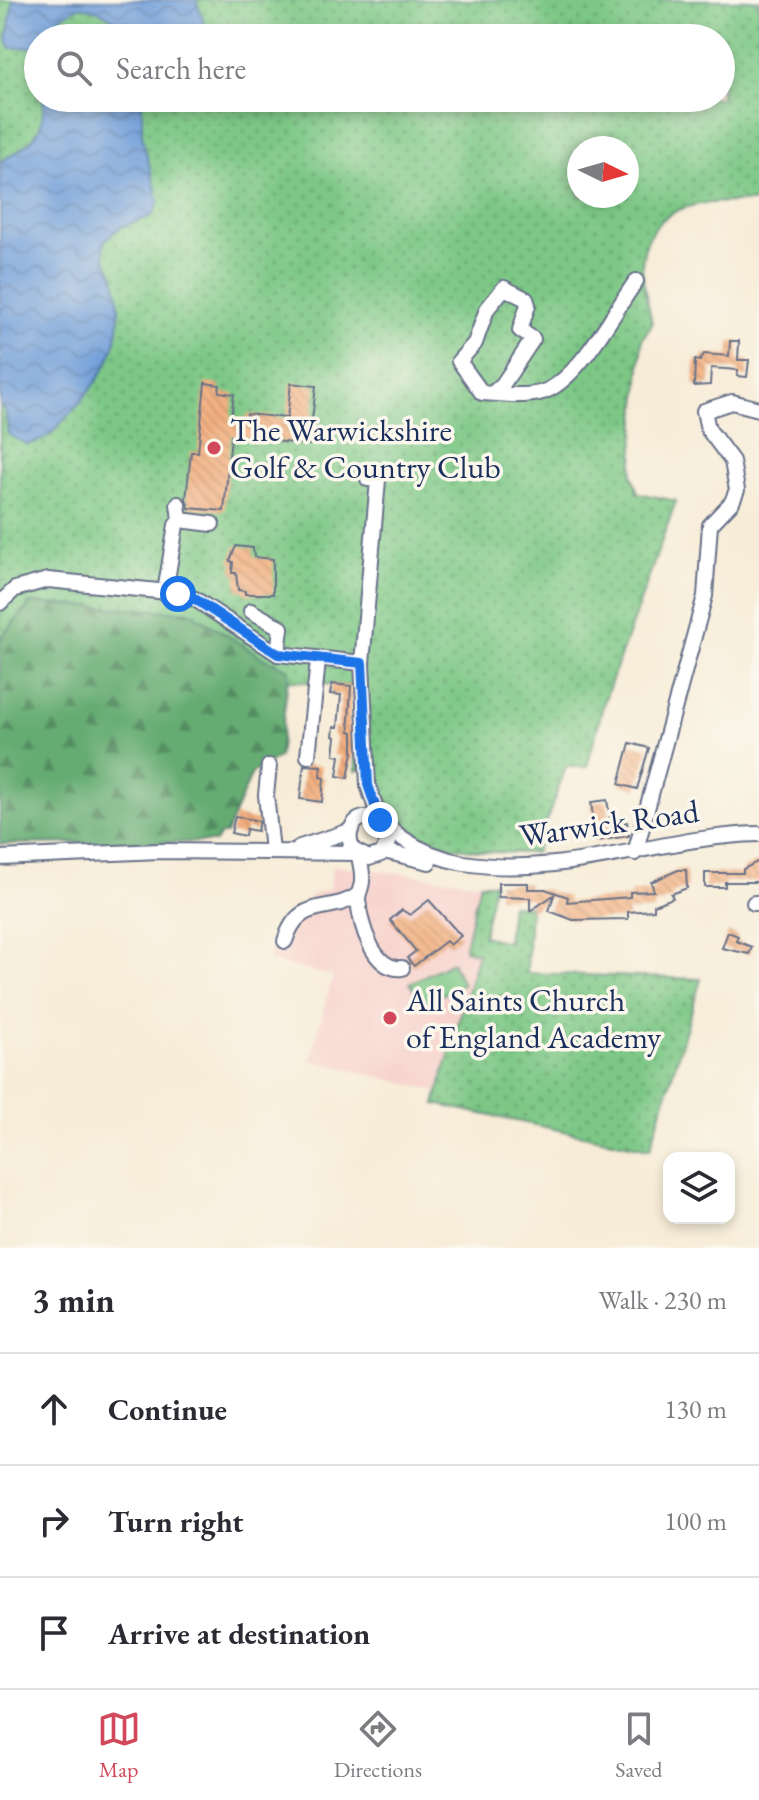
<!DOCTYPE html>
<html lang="en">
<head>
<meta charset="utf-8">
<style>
  body { margin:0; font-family:"EB Garamond",serif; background:#f7f7f7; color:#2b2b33 }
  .controls { position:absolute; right:24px; bottom:24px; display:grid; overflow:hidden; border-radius:16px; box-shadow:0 4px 12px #0003 }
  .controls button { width:72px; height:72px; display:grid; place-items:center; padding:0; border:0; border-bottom:2px solid #e1e1e2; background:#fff; color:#2b2b33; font:40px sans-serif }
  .compass { position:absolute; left:567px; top:136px; width:72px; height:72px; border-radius:50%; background:#fff; box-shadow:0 4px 12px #0003; rotate:95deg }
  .stop { position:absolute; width:24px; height:24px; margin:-18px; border:6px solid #1a73e8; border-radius:50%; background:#fff }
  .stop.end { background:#1a73e8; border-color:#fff; box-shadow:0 2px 8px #0008 }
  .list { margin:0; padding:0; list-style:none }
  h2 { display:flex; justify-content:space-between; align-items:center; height:104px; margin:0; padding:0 32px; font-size:34px }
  h2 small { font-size:26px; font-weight:400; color:#7c7c81 }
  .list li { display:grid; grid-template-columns:52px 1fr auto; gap:24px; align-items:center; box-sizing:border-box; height:112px; padding:0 32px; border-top:2px solid #e1e1e2 }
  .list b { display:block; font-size:30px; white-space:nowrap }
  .list em { font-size:26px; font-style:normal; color:#7c7c81 }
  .icon { flex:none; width:44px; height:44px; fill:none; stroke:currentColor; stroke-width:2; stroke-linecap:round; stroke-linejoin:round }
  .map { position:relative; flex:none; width:759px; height:1248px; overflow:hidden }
  .search { position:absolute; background:#fff; box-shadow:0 4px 12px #0003; left:24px; right:24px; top:24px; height:88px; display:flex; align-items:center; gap:20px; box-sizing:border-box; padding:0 28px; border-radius:44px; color:#7c7c81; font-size:30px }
  .sheet { height:440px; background:#fff }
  nav { display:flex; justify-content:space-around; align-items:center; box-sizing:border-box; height:112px; border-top:2px solid #e1e1e2; background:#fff; font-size:22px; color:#7c7c81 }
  nav a { display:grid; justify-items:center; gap:4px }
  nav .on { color:#d1495b }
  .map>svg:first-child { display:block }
  .built { fill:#f7d0cb }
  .grass { fill:url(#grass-dots); stroke:#4c7b72; stroke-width:2; fill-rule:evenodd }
  .forest { fill:url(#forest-firs); stroke:#406e68; stroke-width:2 }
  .park { fill:#7cc785; stroke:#4c7b72; stroke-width:2 }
  .water { fill:url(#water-waves); stroke:#46669c; stroke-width:2 }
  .building { fill:url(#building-back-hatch) }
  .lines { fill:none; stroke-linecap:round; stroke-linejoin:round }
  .minor-casing { stroke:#687188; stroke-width:18 }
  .minor { stroke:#fff; stroke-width:14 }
  .route { stroke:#1a73e8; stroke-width:10 }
  .poi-dot { fill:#d1495b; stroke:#fbf7ec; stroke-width:3 }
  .labels { text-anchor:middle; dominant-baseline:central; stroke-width:7; stroke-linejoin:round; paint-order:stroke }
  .poi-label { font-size:32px; fill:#1b2f5e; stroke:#fbf7ec; text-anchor:start }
  .street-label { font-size:32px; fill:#1b2f5e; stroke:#fbf7ec }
</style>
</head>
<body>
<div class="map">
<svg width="759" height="1248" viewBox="0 0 759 1248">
  <defs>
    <pattern id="grass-dots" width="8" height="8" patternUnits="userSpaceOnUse" patternTransform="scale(2)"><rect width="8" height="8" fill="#7cc785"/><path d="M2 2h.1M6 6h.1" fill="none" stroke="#65a270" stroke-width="1.8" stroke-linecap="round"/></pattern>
    <pattern id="forest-firs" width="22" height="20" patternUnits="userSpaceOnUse" patternTransform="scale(2)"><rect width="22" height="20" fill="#65ac72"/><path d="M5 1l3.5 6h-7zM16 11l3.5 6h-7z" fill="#528c61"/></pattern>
    <pattern id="water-waves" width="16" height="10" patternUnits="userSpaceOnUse" patternTransform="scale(2)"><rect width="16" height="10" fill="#709ed9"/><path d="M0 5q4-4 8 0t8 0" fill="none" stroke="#5b81b3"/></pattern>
    <pattern id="building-back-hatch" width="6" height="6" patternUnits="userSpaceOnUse" patternTransform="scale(2)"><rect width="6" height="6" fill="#f2ad7d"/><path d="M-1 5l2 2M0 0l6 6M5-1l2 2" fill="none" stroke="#cf956e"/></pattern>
  </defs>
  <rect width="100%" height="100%" fill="#fbf7ec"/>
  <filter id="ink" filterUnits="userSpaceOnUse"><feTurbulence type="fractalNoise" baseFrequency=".0125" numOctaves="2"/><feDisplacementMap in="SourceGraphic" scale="16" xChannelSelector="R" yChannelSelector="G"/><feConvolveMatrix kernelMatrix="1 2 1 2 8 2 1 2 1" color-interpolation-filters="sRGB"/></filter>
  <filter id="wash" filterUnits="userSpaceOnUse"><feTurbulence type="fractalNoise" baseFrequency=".006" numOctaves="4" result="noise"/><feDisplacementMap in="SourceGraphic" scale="32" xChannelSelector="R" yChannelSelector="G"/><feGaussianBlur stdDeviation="1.8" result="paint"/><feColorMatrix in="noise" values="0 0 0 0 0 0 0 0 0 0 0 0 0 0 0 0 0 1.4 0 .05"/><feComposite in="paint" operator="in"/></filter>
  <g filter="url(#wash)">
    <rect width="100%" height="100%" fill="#f7ecd7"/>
    <polygon class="built" points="332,865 480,883 464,949 478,952 437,1091 310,1060 333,976 268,961 280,922 313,895 330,888"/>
    <g class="grass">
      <path d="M0,0h759v202c-46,0 -105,-5 -116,54 -4,19 6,48 9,68l-10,15 -10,136 6,18 38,8 -72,201 -17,65h-21l-31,86c-72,0 -150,-3 -160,-92l-19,10 -2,-84 -67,-7 1,-11 -23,-10 -234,-56 -31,36zM38,38h683v60h-683zM579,148h48v48h-48z"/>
      <polygon points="480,883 494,883 483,936 507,942 511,905 530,906 527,973 701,979 650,1149 435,1104 478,953 464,950"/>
    </g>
    <polygon class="forest" points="31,603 190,612 265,659 289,669 279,757 252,773 226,834 220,834 215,842 0,844 0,639"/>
    <polygon class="park" points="452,962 463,984 422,1005 410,983"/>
    <g class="water">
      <polygon points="13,0 196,0 204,23 204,38 147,38 99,11 80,6 59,18 50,38 38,38 38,47 11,48 7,40"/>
      <path d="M43,98h99v39l17,65 -7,14 -31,11 -16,13c-4,23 5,22 10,40 14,56 -8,95 -46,134 -13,15 -23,29 -43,30l-18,-10 -2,-21 -6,-8v-243c30,-19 46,-25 43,-64z"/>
    </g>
    <g id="blocks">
      <g class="building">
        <polygon points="730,341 739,341 738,360 749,360 747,377 737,376 738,370 711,368 710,385 694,386 695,360 700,361 704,354 729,356"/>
        <polygon points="205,383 220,385 219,392 234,394 231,418 246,419 247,414 287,418 291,383 316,386 309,445 231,436 224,511 189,508 186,499 191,452 198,452"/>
        <polygon points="236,546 253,548 254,557 273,559 273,594 245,594 245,591 238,590 236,573 232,573 233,562 230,561"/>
        <polygon points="332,684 351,686 349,721 350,731 353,732 353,752 348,778 337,776 340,756 334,755 336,737 333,736 334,727 338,727 341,695 330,694"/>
        <polygon points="630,743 649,748 637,789 619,784"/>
        <polygon points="304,765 321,766 320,777 324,778 322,802 300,799"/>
        <polygon points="607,800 611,824 627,822 629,836 596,841 591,802"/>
        <polygon points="235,816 259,821 257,831 246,829 245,836 231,833"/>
        <polygon points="759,861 759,882 725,882 725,887 705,887 705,873 743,873 743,869"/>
        <polygon points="678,870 686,870 687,888 671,894 673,898 654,905 654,910 628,912 628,919 573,920 549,911 554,895 530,911 530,898 498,897 498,883 528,883 528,889 545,889 568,897 567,902 630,897 630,892 654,891 651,882"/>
        <polygon points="429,900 461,936 450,945 446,941 414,966 407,958 416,951 390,920 402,910 410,915"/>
        <polygon points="728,932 738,936 736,941 752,947 749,954 722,948"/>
      </g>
    </g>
  </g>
  <g filter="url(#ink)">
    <use href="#blocks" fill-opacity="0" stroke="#687188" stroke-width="2"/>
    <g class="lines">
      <g class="minor-casing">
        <g id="minor">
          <path d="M493,393l10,-9 30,-45 -13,-9 8,-25 -2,-6 -22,-11 -17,21 -12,34 -16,18 23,32c20,1 50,6 68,-4 33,-18 64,-77 86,-108"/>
          <polyline points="178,504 180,520"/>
          <polyline points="165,592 176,525 180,520 212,524"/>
          <polyline points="0,603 15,589 48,580 168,592 195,599 278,654 362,663 368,785 380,820"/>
          <polyline points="251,611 281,628 278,654"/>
          <polyline points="362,663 378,480 368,479"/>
          <polyline points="308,756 318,661"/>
          <polyline points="269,766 266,795 272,851"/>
          <path d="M386,826l3,16 -8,12 -12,4 -16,-8c-8,-15 -1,-36 20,-32 10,1 20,14 29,20 19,13 39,21 62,25 101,16 196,-27 295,-29"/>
          <polyline points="300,847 350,831"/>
          <polyline points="384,851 429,862"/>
          <polyline points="635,853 705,596 710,525 732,502 737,490 732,461 708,429 704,411 732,402 759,409"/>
          <path d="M359,855c1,9 4,17 3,26 0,6 -4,12 -4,18 2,25 15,72 44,69"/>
          <polyline points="0,858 160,851 356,853"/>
          <polyline points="754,903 759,903"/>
          <path d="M285,941c14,-46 45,-26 73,-46"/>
        </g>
      </g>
      <use href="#minor" class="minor"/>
    </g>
  </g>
  <g class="lines" filter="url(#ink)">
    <polyline class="route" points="178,594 195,599 278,654 362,663 368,785 380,820"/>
  </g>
  <g class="poi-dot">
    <circle cx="214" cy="448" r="8"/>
    <circle cx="390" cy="1018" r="8"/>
  </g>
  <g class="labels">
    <g class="poi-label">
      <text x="230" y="430">The Warwickshire<tspan x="230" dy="37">Golf &amp; Country Club</tspan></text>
      <text x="406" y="1000">All Saints Church<tspan x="406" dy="37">of England Academy</tspan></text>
    </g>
    <g class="street-label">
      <text transform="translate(609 823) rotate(-8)">Warwick Road</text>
    </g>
  </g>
</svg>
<div class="controls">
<button><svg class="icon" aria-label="layers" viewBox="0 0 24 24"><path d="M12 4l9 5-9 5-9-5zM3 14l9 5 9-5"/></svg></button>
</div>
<svg class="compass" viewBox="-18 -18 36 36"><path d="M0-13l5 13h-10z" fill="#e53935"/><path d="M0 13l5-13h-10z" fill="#7c7c81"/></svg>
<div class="stop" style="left:178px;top:594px"></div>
<div class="stop end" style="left:380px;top:820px"></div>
<div class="search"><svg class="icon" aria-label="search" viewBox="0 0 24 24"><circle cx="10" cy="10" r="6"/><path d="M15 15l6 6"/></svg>Search here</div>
</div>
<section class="sheet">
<h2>3 min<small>Walk · 230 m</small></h2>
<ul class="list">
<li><svg class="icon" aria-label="ahead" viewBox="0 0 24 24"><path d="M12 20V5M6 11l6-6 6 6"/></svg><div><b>Continue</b></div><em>130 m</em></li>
<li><svg class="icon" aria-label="right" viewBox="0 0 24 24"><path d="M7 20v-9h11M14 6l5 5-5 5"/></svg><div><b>Turn right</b></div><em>100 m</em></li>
<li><svg class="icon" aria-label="arrive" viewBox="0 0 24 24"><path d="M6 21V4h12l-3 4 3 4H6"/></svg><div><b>Arrive at destination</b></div></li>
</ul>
</section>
<nav>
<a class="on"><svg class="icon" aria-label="map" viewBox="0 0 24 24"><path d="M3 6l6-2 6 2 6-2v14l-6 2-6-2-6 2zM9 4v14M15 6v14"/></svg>Map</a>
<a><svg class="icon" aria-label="directions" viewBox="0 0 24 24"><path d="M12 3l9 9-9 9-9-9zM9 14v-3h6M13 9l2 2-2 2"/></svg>Directions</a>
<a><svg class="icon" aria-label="saved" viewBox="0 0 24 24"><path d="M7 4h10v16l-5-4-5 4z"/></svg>Saved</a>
</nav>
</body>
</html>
